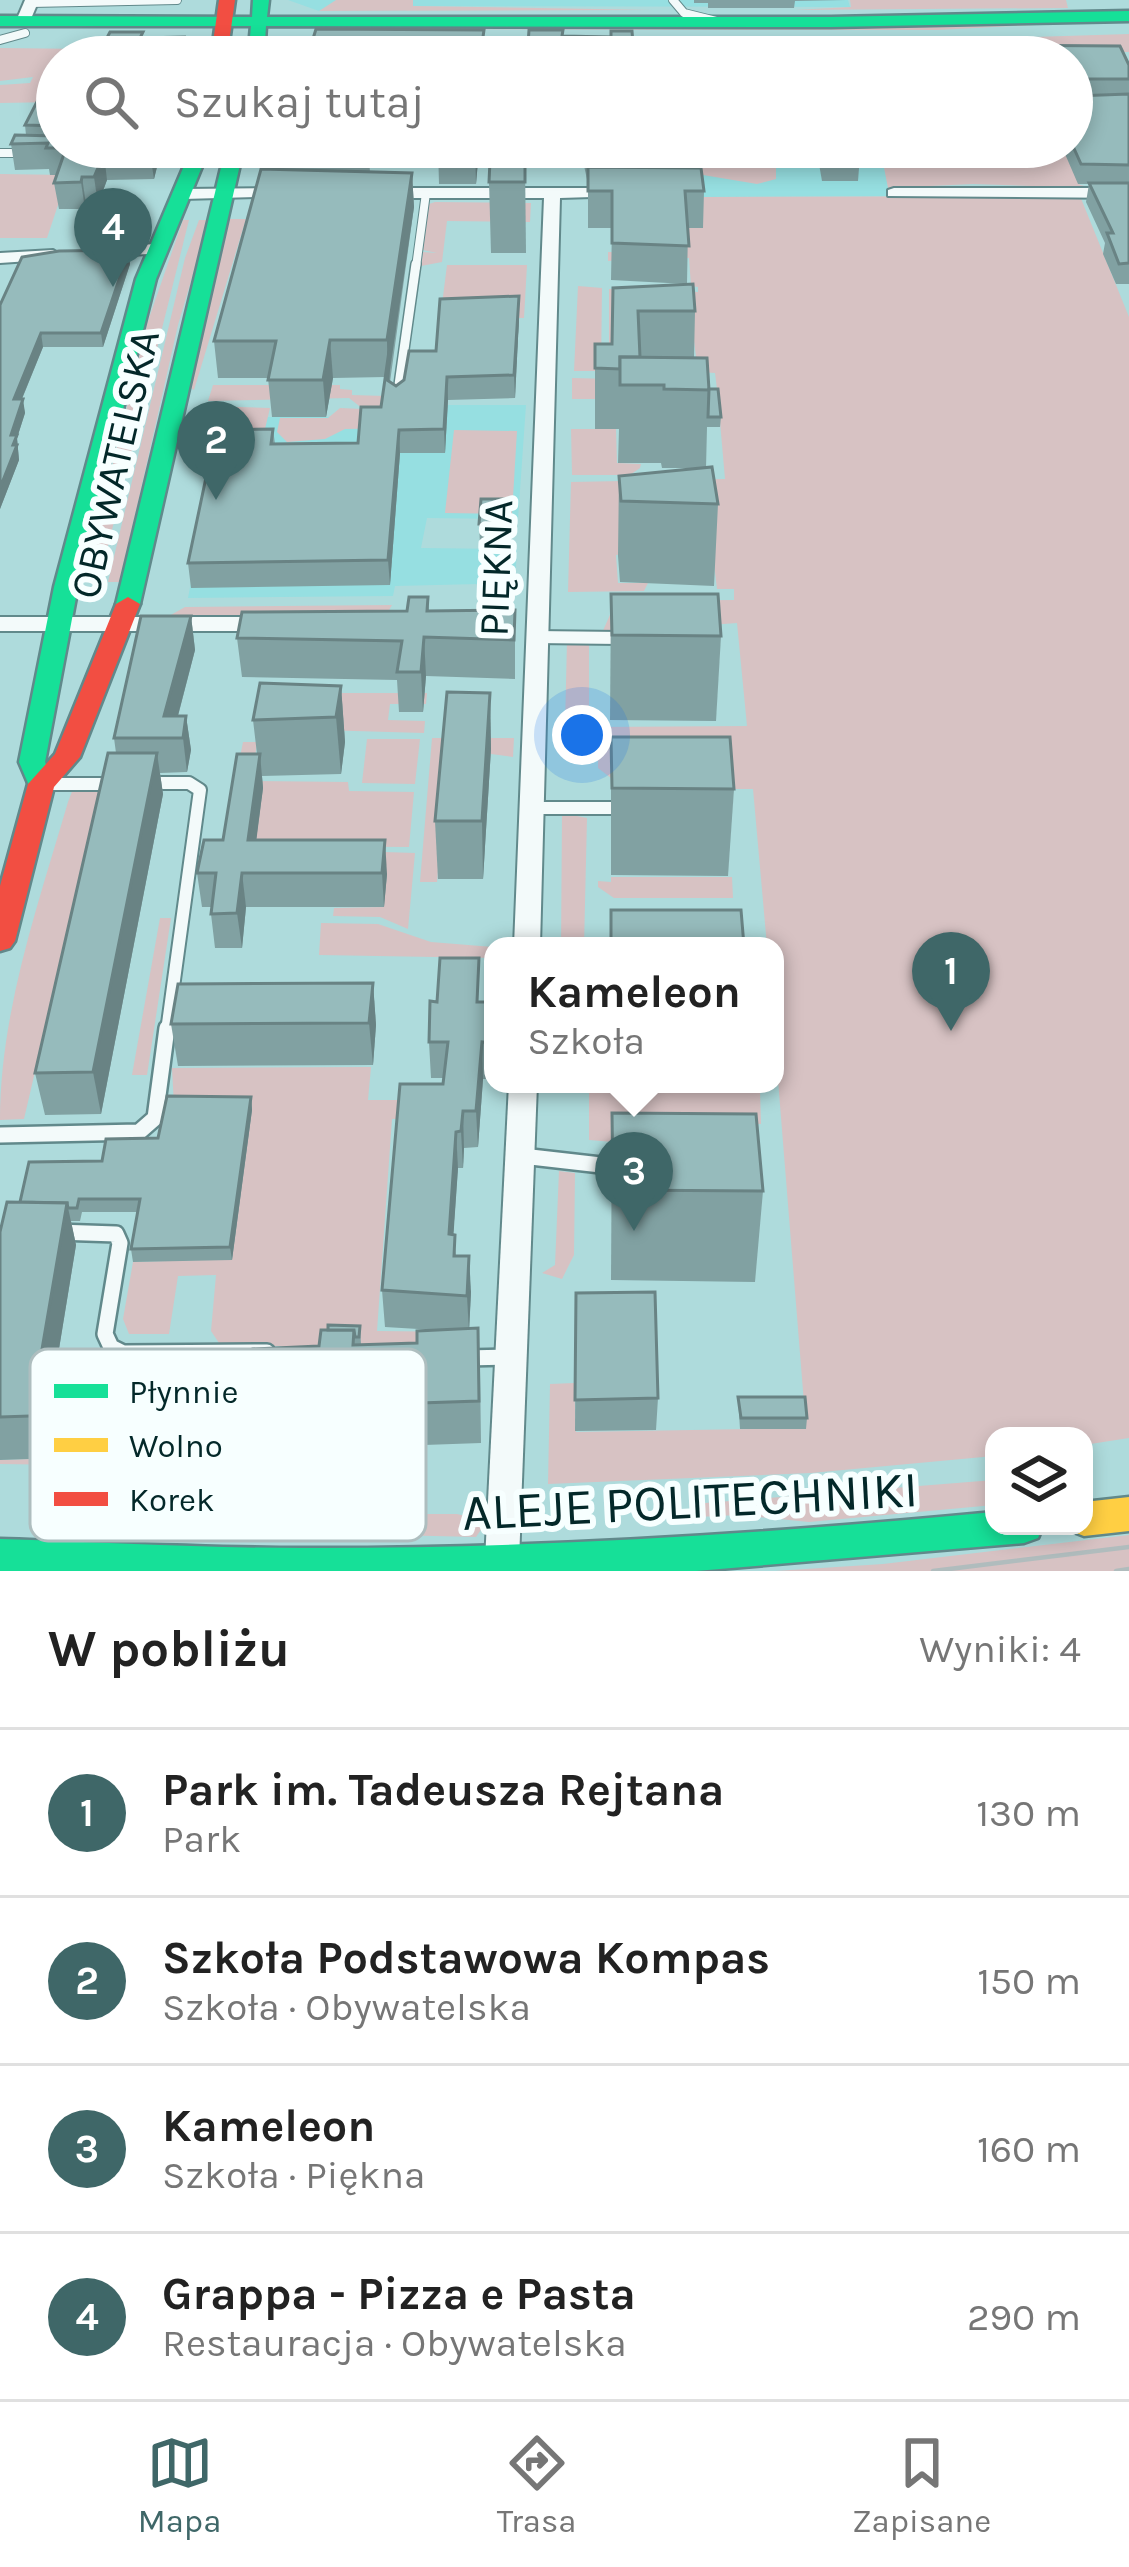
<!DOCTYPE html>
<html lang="pl">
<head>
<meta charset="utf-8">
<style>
  body { margin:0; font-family:Karla,sans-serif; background:#f2f2f2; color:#222 }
  .controls { position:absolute; right:36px; bottom:36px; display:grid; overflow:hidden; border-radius:24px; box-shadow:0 6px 18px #0003 }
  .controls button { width:108px; height:108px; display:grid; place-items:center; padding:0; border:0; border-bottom:3px solid #e0e0e0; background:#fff; color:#222; font:60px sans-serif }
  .you { position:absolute; left:582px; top:735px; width:42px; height:42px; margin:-30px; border:9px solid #fff; border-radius:50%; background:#1a73e8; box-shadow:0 0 0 18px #1a73e833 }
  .badge { display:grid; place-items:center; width:78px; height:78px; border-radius:50%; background:#3f6768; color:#fff; font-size:39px; font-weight:700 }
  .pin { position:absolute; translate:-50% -99px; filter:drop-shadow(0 3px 6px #0008) }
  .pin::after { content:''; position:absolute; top:63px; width:42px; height:36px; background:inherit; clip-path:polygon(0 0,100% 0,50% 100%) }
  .popup { position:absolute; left:484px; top:937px; width:300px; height:156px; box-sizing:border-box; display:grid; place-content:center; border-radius:24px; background:#fff; filter:drop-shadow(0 3px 9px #0005); font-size:39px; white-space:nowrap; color:#767676 }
  .popup b { font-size:45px; color:#222 }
  .popup::after { content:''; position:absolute; left:50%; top:100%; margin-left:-24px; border:24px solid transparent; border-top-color:#fff }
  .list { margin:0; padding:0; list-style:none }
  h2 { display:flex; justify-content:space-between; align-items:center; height:156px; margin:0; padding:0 48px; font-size:51px }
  h2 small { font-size:39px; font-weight:400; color:#767676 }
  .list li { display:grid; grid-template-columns:78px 1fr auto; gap:36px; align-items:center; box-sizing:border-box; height:168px; padding:0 48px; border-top:3px solid #e0e0e0 }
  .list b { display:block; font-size:45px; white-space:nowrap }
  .list p { margin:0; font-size:39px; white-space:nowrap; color:#767676 }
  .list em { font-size:39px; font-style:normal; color:#767676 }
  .icon { flex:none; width:66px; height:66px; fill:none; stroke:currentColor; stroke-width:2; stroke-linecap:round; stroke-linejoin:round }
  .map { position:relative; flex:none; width:1129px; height:1571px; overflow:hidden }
  .search { position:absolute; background:#fff; box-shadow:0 6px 18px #0003; left:36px; right:36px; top:36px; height:132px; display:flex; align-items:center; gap:30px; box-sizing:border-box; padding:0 42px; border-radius:66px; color:#767676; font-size:45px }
  .sheet { height:828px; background:#fff }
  nav { display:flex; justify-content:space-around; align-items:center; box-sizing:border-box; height:168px; border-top:3px solid #e0e0e0; background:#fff; font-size:33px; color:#767676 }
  nav a { display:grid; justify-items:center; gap:6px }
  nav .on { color:#3f6768 }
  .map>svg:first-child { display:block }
  .built { fill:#96dfe1 }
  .green { fill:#d7c2c3 }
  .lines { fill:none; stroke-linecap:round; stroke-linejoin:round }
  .lane-far3-casing { stroke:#61898b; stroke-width:10 }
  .lane-far2-casing { stroke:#61898b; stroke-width:12 }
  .lane-far1-casing { stroke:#61898b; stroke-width:16 }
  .lane-casing { stroke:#61898b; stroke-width:20 }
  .street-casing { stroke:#61898b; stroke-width:4 }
  .fast-casing { stroke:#61898b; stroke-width:5 }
  .slow-casing { stroke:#61898b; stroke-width:5 }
  .jam-casing { stroke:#61898b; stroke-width:5 }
  .lane-far3 { stroke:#f3fafa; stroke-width:8 }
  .lane-far2 { stroke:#f3fafa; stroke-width:9 }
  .lane-far1 { stroke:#f3fafa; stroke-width:12 }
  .lane { stroke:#f3fafa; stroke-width:15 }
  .street { fill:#f3fafa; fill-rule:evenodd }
  .fast { fill:#16e098; fill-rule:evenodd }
  .slow { fill:#ffcf43; fill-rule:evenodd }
  .jam { fill:#f24e42; fill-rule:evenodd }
  .tram { stroke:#b0bcbd; stroke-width:4.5 }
  .wall { fill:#81a1a2 }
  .shaded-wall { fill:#698384 }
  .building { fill:#96bbbc; stroke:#698384; stroke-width:3 }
  .labels { text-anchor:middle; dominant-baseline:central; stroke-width:12; stroke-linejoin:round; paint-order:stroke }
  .street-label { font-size:42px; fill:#032829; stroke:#f7ffff }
  .near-street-label { font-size:51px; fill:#032829; stroke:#f7ffff }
  .key { fill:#f7ffff; stroke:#aebebf; stroke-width:3 }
  .key-label { font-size:33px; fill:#032829 }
</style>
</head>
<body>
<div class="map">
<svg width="1129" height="1571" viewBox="0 0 1129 1571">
  <rect width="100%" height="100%" fill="#aedbdc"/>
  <g class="built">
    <polygon points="288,0 848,0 850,7 407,6 406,11 319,11"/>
    <polygon points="660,147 880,147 890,196 700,197 662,189"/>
    <polygon points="403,405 526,405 518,519 427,518 421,548 517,549 515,583 395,586 393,596 188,598 218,441 212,441 216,417 402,417"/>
  </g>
  <g class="green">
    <polygon points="336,0 413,0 413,6 653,10 319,11"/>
    <polygon points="850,0 1066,0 1068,8 794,10 851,7"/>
    <polygon points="1129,20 937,30 317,29 935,26"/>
    <polygon points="1129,34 1129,52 478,49 479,42 940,40"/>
    <polygon points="0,48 90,49 85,57 57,57 57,102 0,103 0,85 30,83 33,77 0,81"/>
    <polygon points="683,147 776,147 776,179 757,184 667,169"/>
    <polygon points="880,147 1072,147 1080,185 1094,188 973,184 888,188"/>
    <polygon points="0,174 68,175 47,238 0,238"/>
    <polygon points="1080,196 1129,317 1129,1438 1084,1445 1084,1436 994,1436 994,1456 811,1473 548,1484 550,1384 574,1383 576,1432 806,1428 775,1043 775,946 767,946 753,789 684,789 642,802 598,768 598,727 747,726 737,623 602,633 616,601 734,600 734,589 717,589 712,547 616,555 618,583 648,583 644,591 568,592 571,482 725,479 718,399 572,399 572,378 698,381 699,390 717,389 715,373 698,372 694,341 609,345 609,289 698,292 698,287 691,286 689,258 608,261 608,252 632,252 700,197"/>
    <polygon points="435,202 531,203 530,222 447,221 442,262 421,266 423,252 437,253 423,250 429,204"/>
    <polygon points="230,219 246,219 194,390 188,386 204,302"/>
    <polygon points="183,220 189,220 99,582 84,582 147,324"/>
    <polygon points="199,220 209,220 178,325 120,582 108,582 185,258"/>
    <polygon points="447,265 527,265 524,318 480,318 437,344"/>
    <polygon points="578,286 602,288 601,371 574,371"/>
    <polygon points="213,385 340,385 340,389 352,390 352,395 386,396 402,428 345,429 325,439 287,442 277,432 280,418 328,418 340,408 363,409 349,398 208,401"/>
    <polygon points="207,406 270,408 264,433 214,440 216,417 211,441 201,441"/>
    <polygon points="571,429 616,429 617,463 641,464 640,468 630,475 572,475"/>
    <polygon points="454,430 517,431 512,514 445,513"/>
    <polygon points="392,605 385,617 169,616 185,607"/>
    <polygon points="567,640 589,640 589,716 565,727"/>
    <polygon points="325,693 427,693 426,704 390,704 388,720 425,721 424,733 320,730"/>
    <polygon points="432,738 514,738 513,757 491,754 490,749 449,749 437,882 420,882"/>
    <polygon points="367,739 420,739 415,784 362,783"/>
    <polygon points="243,742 257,742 252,781 348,782 349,791 414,792 409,847 253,846 235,782"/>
    <path d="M101,788l-77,331 -24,1c0,-108 38,-215 68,-318l5,-13z"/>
    <polygon points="562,813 587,818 584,946 561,946"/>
    <polygon points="384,852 415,853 408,929 380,917 333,916 334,908 384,907"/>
    <polygon points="611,877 732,877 733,898 614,898 598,887 598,881 611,882"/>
    <polygon points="160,918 171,918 147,1075 132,1075"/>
    <polygon points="321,923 378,924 431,942 493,947 493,958 319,955"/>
    <polygon points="371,1067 368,1100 426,1100 424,1118 392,1119 377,1331 469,1332 468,1352 313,1352 279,1346 221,1346 211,1331 216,1275 178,1276 169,1334 129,1334 123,1319 133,1262 232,1259 251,1105 174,1106 172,1068"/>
    <polygon points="589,1088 600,1088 601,1093 616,1093 617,1088 760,1090 761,1124 736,1123 734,1152 589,1140"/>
    <polygon points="559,1171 575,1173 574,1255 562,1279 542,1273 555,1265"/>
    <polygon points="266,1452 261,1485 66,1481 68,1465 0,1464 0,1460"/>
    <polygon points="994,1480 994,1505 809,1522 739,1515 697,1517 705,1503"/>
    <polygon points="352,1514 457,1514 487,1521 476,1537 350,1534"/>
    <polygon points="1129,1535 1129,1571 775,1571 883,1564"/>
  </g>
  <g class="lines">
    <g class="lane-far3-casing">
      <g id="lane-far3">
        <polyline points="673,0 684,13 720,22"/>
        <polyline points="31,3 177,0"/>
        <polyline points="0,40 25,33"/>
        <polyline points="0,153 25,153"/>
        <polyline points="146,156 198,155"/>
        <polyline points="416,267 426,193"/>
      </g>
    </g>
    <g class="lane-far2-casing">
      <polyline id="lane-far2" points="397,399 416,264"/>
    </g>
    <g class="lane-far1-casing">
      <g id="lane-far1">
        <polyline points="535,637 621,638"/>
        <polyline points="150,783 189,783 200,790 167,1031"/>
        <polyline points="48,784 118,784"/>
        <polyline points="531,808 624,808"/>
      </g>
    </g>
    <g class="lane-casing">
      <g id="lane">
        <polyline points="0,1135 139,1132 155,1118 167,1028"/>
        <polyline points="522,1156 627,1168"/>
        <polyline points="57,1232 116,1234 120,1243 105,1334 111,1347 123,1353 267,1352"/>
        <polyline points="466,1358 512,1357"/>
      </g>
    </g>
    <g class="street-casing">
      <g id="street">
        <polygon points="25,0 39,0 30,21 23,25 16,21"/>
        <polygon points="599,49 990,51 997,55 604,56 597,52"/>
        <polygon points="283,188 289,190 289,196 183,199 175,194 183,189"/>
        <polygon points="619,188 625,190 625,196 560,198 540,946 514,946 544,198 384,198 376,193 384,188"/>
        <polygon points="894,188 1129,188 1129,198 888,196 888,190"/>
        <polygon points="157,244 165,249 163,253 100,257 92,252 100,247"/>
        <polygon points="53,250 61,255 59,259 0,263 0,253"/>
        <polygon points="0,617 274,617 285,624 274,631 0,631"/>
        <polygon points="509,1084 537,1084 519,1561 515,1571 489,1571 485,1561"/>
      </g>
    </g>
    <g class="fast-casing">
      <g id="fast">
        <polygon points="253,0 269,0 267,17 831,17 1129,11 1129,21 831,27 266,26 264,57 248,57 251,26 0,26 0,16 252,17"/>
        <polygon points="192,147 210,147 156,279 78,587 45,762 54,784 41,792 31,790 19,762 54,587 136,279"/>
        <polygon points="226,147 244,147 140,604 128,611 116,604"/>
        <path d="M994,1512v14h49l-5,12 -14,5 -328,28h-696v-32c100,3 201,9 301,9 232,1 463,-14 693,-36z"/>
      </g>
    </g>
    <g class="slow-casing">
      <polygon id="slow" points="1129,1497 1129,1531 1084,1536 1071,1531 1068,1526 1084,1526 1084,1502"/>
    </g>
    <g class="jam-casing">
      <g id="jam">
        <polygon points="219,0 235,0 227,57 211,57"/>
        <polygon points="128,597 140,604 80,757 54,787 15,941 10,948 0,951 0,886 28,784 55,754 116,604"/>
      </g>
    </g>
    <use href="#lane-far3" class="lane-far3"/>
    <use href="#lane-far2" class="lane-far2"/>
    <use href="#lane-far1" class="lane-far1"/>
    <use href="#lane" class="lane"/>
    <use href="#street" class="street"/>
    <use href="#fast" class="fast"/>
    <use href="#slow" class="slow"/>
    <use href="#jam" class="jam"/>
    <g class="tram">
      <polyline points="933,1571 1129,1547"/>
      <polyline points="1116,1571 1129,1569"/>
    </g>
  </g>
  <g class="wall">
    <polygon points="694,0 846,0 795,1 794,8 708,8 708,3 694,3"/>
    <polygon points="856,44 908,45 911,56 960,56 961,45 1120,46 1129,65 1129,284 1116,284 1103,254 1105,243 1086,202 1089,184 1078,184 1062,147 1072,147 1072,57 817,57 817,54 856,55"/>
    <polygon points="57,63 57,147 156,147 158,163 154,179 107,180 98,204 86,204 85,209 59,209 54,183 57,175 50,175 49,169 15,170 11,144 26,135 25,125"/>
    <polygon points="368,147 370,172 412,173 414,207 390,382 396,386 436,351 519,318 515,398 448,400 445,453 400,453 390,585 191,588 188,563 273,429 275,444 358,443 381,407 385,377 333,378 326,417 272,417 268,378 218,378 214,341 268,170 266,151"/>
    <polygon points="438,147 491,147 490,160 478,161 476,184 439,184"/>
    <polygon points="536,147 642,147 642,167 704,191 703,228 688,228 687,284 611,280 612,228 588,228 588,184 583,161 536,161"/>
    <polygon points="816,147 858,147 860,155 858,181 822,181"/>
    <polygon points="525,161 526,253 491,253 489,182"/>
    <polygon points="130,264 103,347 43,347 22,399 25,413 17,438 19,460 0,509 0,305"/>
    <polygon points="613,288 695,311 694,358 721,417 720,427 707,427 706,468 718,504 714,586 620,582 618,556 619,476 704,468 662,468 661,463 618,463 619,429 595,429 595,344 612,344"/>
    <polygon points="510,518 509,544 480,544 479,524"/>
    <polygon points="611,594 721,636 716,721 610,720"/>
    <polygon points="428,597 429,611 515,610 515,679 426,676 423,712 399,712 397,680 242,677 237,638 407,611"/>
    <polygon points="191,616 195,650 178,716 186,716 191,750 187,772 160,773 163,794 101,1114 45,1115 35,1073 116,753 114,738"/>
    <polygon points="341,686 345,742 341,774 262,776 263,788 256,840 387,874 384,907 246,907 242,948 215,948 211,914 212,907 202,907 197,873 223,840 257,754 253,720"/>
    <polygon points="490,693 491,749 483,879 438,879 435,821"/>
    <polygon points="611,737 734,789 728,876 611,875"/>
    <polygon points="373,983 376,1025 373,1065 178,1066 171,1024"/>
    <polygon points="480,1002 493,1002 493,1079 483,1079 478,1147 464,1148 463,1168 458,1168 453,1235 456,1256 471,1292 469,1329 480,1371 481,1443 0,1460 0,1232 20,1202 102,1161 251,1097 252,1110 232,1260 133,1262 131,1249 137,1212 82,1212 80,1221 71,1221 76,1245 57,1361 253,1354 319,1346 360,1326 361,1345 417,1343 435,1330 385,1327 382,1290 443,1084 444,1078 431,1078 429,1042"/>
    <polygon points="612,1113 763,1191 755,1282 611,1280"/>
    <polygon points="576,1293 658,1398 656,1430 575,1431"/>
    <polygon points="738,1397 807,1418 806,1429 740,1429"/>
  </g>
  <g class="shaded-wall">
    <polygon points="184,37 186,57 178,57"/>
    <polygon points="152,147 156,147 158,163 154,179 150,153"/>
    <polygon points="475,147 478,147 478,161 476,184"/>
    <polygon points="104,154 107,180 98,204 94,177"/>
    <polygon points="412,173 414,207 390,370 388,403 387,340"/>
    <polygon points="82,177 86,204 85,209 81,182"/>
    <polygon points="129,250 130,264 103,347 101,333"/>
    <polygon points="519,296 519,318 515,398 514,375"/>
    <polygon points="41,333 43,347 16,413 14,399"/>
    <polygon points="330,340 333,378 326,417 323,380"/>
    <polygon points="447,377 448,400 445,453 444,429"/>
    <polygon points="23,399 25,413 17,438 19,460 0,509 0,488 11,435"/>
    <polygon points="399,430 400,453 390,585 388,560"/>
    <polygon points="191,616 195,650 172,738 164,716"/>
    <polygon points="424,637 426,676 423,712 421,672"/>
    <polygon points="341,686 345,742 341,774 336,717"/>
    <polygon points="490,693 491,749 483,879 482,821"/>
    <polygon points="186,716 191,750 187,772 183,738"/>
    <polygon points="157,753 163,794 101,1114 93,1072"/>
    <polygon points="260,754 263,788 252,874 248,840"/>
    <polygon points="385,840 387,874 384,907 382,873"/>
    <polygon points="242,873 246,907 242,948 237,913"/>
    <polygon points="373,983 376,1025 373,1065 369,1023"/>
    <polygon points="482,1042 483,1079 478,1147 476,1111"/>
    <polygon points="251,1097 252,1110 232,1260 230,1247"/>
    <polygon points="463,1111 464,1148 463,1168 461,1131"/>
    <polygon points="456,1132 458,1168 451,1271 449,1234"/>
    <polygon points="67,1203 76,1245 50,1404 40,1361"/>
    <polygon points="469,1256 471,1292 469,1332 467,1296"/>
  </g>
  <g class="building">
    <polygon points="316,29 484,30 482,44 528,44 529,30 563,30 562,36 611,37 611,31 632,31 634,57 294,57 298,42 312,42"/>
    <polygon points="110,32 143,32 140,38 184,37 178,57 60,57 62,54 99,53"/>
    <polygon points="669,39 740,40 742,54 780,54 780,57 672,57"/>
    <polygon points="856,44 908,45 911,56 965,56 961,45 1120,46 1129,65 1129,79 1075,79 1072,82 1072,57 822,57 817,54 859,55"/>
    <polygon points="57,63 57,126 25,125"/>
    <polygon points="1072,88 1075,96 1129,94 1129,165 1081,164 1072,144"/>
    <polygon points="15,135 57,136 57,147 152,147 150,153 104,154 94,177 82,177 81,182 54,183 66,148 46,148 48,143 11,144"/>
    <polygon points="267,147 368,147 367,151 266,151"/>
    <polygon points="438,147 475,147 475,151 438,150"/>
    <polygon points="587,147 642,147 642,151 588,151"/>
    <polygon points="823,147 858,147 860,155 824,155"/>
    <polygon points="490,161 525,161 525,182 489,182"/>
    <polygon points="588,167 701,168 704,191 685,191 689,246 612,243 612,191 588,191"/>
    <polygon points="261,169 412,173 387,340 330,340 323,380 268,380 276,341 214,341"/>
    <polygon points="1089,183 1129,183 1129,263 1119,264 1107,233 1113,233"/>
    <polygon points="129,250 101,333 41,333 14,399 23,399 11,435 17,435 13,445 17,445 0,488 0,305 22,257 59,251"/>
    <polygon points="693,284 695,311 638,311 640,357 620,357 620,369 595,368 595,344 612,344 613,288"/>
    <polygon points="519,296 514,375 447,377 444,429 399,430 388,560 188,563 216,430 273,429 271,444 358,443 361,407 381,407 389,351 387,380 396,386 404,380 409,351 436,351 440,299"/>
    <polygon points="620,357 707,358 709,390 664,389 664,385 620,385"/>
    <polygon points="709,389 718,389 721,417 708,417"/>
    <polygon points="712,467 718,504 621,501 619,476"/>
    <polygon points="481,499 510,499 508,524 479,524"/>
    <polygon points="611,594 718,594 721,636 612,635"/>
    <polygon points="409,597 428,597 427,611 515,610 514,640 424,637 421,672 397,672 402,641 237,638 242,612 407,611"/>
    <polygon points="141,616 191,616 164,716 186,716 183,738 114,738"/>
    <polygon points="260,683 341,686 336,717 253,720"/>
    <polygon points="447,692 490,693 482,821 435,821"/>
    <polygon points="611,737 730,737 734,789 612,788"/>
    <polygon points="108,753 157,753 93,1072 35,1073"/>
    <polygon points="237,754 260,754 248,840 385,840 382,873 242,873 237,913 211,914 216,873 197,873 204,840 223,840"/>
    <polygon points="611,910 741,910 744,946 611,946"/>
    <polygon points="440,958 479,958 477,1002 493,1002 493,1043 482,1042 476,1111 463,1111 461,1131 456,1132 449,1234 455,1235 454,1256 469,1256 467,1296 382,1290 400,1084 443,1084 448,1042 429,1042 430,1001 437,1002"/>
    <polygon points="373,983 369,1023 171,1024 178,984"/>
    <polygon points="167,1096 251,1097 230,1247 131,1249 140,1199 79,1199 77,1208 68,1208 67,1203 20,1202 29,1162 102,1161 106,1139 158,1138"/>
    <polygon points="612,1113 756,1114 763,1191 613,1190"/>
    <polygon points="7,1202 67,1203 40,1361 253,1354 253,1349 319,1346 321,1330 354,1330 353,1345 417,1343 417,1331 478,1328 479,1401 0,1417 0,1232"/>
    <polygon points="655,1292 658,1398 575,1400 576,1293"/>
    <polygon points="328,1325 360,1326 359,1337 355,1337 354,1330 328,1330"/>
    <polygon points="738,1397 805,1397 807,1418 741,1418"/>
  </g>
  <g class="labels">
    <g class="street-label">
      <text transform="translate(115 464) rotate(-77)">OBYWATELSKA</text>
      <text transform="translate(496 568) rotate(-88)">PIĘKNA</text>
    </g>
    <g class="near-street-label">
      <text transform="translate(690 1501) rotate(-3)">ALEJE POLITECHNIKI</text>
    </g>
  </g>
  <rect x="30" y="1349" width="396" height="192" rx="18" class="key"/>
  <rect x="54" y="1384" width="54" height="14" fill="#16e098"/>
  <rect x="54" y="1438" width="54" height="14" fill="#ffcf43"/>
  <rect x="54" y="1492" width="54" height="14" fill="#f24e42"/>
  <g class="key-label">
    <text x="129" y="1403">Płynnie</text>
    <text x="129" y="1457">Wolno</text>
    <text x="129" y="1511">Korek</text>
  </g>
</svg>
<div class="controls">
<button><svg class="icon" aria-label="layers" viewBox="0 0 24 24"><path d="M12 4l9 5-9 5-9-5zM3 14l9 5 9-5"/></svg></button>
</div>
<div class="you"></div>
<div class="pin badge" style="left:951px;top:1031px">1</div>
<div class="pin badge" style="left:216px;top:500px">2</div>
<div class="pin badge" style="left:634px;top:1231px">3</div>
<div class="popup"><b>Kameleon</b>Szkoła</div>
<div class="pin badge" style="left:113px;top:287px">4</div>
<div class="search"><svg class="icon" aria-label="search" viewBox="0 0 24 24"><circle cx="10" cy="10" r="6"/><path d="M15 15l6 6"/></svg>Szukaj tutaj</div>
</div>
<section class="sheet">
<h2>W pobliżu<small>Wyniki: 4</small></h2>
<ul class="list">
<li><span class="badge">1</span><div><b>Park im. Tadeusza Rejtana</b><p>Park</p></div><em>130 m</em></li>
<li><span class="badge">2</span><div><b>Szkoła Podstawowa Kompas</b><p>Szkoła · Obywatelska</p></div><em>150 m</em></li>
<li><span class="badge">3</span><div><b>Kameleon</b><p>Szkoła · Piękna</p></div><em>160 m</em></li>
<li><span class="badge">4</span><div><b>Grappa - Pizza e Pasta</b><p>Restauracja · Obywatelska</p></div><em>290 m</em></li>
</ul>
</section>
<nav>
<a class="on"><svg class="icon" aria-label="map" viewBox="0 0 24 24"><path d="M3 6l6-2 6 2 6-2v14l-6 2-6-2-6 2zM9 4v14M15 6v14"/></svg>Mapa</a>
<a><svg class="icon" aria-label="directions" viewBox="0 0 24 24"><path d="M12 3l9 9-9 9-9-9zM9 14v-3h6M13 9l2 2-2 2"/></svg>Trasa</a>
<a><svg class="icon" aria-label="saved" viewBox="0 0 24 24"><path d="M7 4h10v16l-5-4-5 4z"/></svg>Zapisane</a>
</nav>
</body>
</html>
